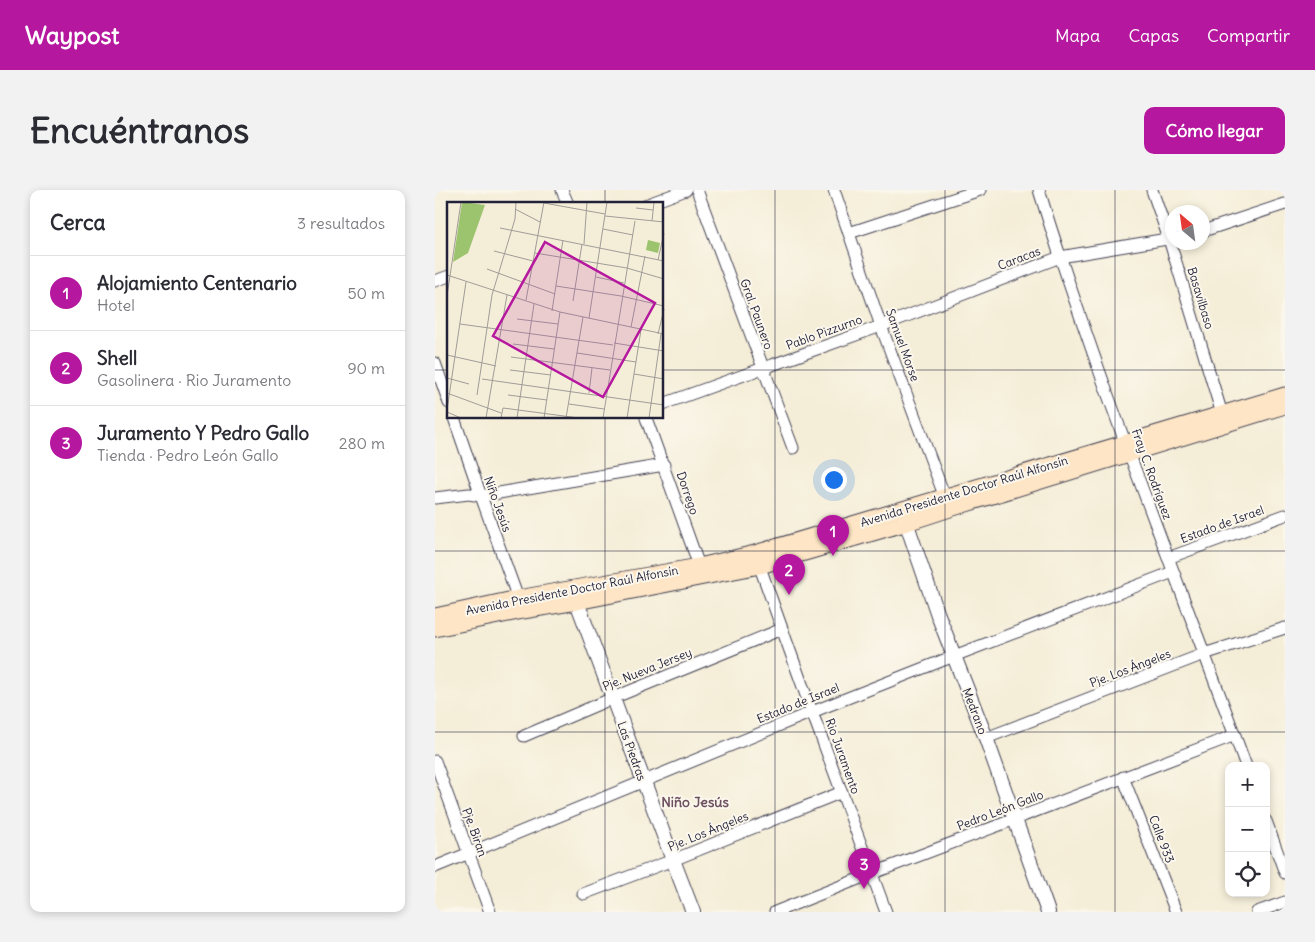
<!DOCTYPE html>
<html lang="es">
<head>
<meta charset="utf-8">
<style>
  body { margin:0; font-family:Delius,sans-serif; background:#f2f2f3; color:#2b2b33 }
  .controls { position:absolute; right:15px; bottom:15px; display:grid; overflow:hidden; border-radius:10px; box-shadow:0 2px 8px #0003 }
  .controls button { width:45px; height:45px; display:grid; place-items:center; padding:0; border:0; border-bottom:1px solid #e1e1e2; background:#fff; color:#2b2b33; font:25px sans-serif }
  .compass { position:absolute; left:730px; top:15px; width:45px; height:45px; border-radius:50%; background:#fff; box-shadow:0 2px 8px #0003; rotate:331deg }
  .you { position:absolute; left:398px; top:289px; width:18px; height:18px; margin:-12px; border:4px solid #fff; border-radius:50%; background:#1a73e8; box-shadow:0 0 0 8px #1a73e833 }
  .badge { display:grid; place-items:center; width:32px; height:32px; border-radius:50%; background:#b5179e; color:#fff; font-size:16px; font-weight:700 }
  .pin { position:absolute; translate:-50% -41px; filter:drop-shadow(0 1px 2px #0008) }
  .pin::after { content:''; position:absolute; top:26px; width:18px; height:15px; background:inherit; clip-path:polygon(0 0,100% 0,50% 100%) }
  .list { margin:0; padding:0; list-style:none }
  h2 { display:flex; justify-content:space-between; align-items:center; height:65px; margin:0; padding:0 20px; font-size:21px }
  h2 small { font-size:16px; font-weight:400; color:#7c7c81 }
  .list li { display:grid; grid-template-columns:32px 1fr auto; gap:15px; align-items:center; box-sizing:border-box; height:75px; padding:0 20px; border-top:1px solid #e1e1e2 }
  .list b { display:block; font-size:19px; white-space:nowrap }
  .list p { margin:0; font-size:16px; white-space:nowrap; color:#7c7c81 }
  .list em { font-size:16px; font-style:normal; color:#7c7c81 }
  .icon { flex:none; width:28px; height:28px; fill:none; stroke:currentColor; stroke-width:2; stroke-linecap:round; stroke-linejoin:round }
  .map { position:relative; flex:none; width:850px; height:722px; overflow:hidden; border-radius:10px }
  header { display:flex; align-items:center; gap:30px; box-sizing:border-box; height:70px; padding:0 25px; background:#b5179e; color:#fff }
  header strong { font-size:24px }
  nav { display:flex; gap:28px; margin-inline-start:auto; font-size:18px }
  .intro { display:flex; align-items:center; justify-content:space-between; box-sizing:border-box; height:120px; padding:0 30px }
  h1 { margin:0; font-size:35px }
  .button { padding:12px 22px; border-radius:10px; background:#b5179e; color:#fff; font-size:18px; font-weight:700 }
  main { display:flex; gap:30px; padding:0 30px }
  aside { flex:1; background:#fff; border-radius:10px; box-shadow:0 2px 8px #0003 }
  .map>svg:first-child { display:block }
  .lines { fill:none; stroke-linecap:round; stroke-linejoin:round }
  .minor-casing { stroke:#424052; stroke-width:13 }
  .tertiary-casing { stroke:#424052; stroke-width:16 }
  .secondary-casing { stroke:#424052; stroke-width:17 }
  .minor { stroke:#fff; stroke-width:11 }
  .tertiary { stroke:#fff; stroke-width:14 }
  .secondary { stroke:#fde5c5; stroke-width:15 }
  .grid { fill:none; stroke:#22223b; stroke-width:1; stroke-opacity:0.55 }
  .labels { text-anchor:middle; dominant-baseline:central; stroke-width:4; stroke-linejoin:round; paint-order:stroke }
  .street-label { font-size:12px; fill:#22223b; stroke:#fbf7ec }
  .neighbourhood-label { font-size:14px; font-weight:bold; fill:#6e5160; stroke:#fbf7ec }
  .inset-road { fill:none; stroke:#a09c99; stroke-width:1 }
  .view { fill:#b5179e; fill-opacity:0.15; stroke:#b5179e; stroke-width:2.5 }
  .inset-edge { fill:none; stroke:#22223b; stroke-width:2.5 }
</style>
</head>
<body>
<header>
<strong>Waypost</strong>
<nav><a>Mapa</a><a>Capas</a><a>Compartir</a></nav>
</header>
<div class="intro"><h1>Encuéntranos</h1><a class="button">Cómo llegar</a></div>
<main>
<aside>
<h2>Cerca<small>3 resultados</small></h2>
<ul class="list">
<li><span class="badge">1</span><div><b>Alojamiento Centenario</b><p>Hotel</p></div><em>50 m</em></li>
<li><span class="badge">2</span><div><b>Shell</b><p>Gasolinera · Rio Juramento</p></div><em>90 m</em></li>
<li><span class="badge">3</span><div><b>Juramento Y Pedro Gallo</b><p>Tienda · Pedro León Gallo</p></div><em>280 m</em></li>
</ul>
</aside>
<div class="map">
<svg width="850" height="722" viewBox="0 0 850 722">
  <rect width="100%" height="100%" fill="#fbf7ec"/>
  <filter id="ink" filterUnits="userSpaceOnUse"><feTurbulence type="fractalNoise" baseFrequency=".02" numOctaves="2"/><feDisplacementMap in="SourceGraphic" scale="10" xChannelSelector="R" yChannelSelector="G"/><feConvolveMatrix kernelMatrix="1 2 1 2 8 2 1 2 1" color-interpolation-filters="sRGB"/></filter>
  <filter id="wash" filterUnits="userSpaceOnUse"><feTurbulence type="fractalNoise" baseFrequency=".0096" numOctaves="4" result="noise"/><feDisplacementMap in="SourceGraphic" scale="20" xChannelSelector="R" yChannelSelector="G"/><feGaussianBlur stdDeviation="1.12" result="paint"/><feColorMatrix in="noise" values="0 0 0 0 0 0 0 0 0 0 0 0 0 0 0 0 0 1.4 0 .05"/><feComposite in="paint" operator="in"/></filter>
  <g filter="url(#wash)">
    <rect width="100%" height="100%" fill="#f4edd7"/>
  </g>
  <g filter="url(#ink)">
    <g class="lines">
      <g class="minor-casing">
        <g id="minor">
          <polyline points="127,0 133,14"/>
          <polyline points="262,0 358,258"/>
          <polyline points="399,0 446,136 512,313"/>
          <path d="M604,0c60,195 137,384 207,576"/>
          <polyline points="717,0 734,49 787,224"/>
          <polyline points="213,14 251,0"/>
          <polyline points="768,41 850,14"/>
          <polyline points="414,43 545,0"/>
          <polyline points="0,91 14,86"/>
          <polyline points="0,173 14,213"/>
          <polyline points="228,214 446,136 625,67 738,48"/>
          <polyline points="19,228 46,306 85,414"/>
          <polyline points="211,228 267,384"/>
          <polyline points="0,308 34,304 46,306 229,275"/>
          <polyline points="733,368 850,325"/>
          <polyline points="322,369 377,522 451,722"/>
          <polyline points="89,546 178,508 347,439"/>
          <polyline points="551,548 769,464 850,438"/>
          <polyline points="0,571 55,722"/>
          <polyline points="688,587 741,722"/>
          <polyline points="831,631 850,683"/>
          <polyline points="0,677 377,522 519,466 738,382"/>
          <polyline points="148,704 238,670 407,602"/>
          <polyline points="340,722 436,684 800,545"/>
          <polyline points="822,722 850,712"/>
        </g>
      </g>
      <g class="tertiary-casing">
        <g id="tertiary">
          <polyline points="468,323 503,425 551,548 613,722"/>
          <polyline points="140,401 142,412 238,670 258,722"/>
        </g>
      </g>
      <g class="secondary-casing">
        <g id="secondary">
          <polyline points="0,426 83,408 264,376 320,363 850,205"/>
          <polyline points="0,439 88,421 142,412 325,376 472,333 515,319 850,216"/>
        </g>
      </g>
      <use href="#minor" class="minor"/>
      <use href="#tertiary" class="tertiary"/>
      <use href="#secondary" class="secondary"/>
    </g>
  </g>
  <path class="grid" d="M170,0v14M340,0v722M510,0v722M680,0v722M0,180h14M228,180h622M170,228v494M0,361h850M0,542h850"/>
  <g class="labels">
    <g class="street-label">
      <text transform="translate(584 68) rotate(-21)">Caracas</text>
      <text transform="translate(766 108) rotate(73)">Basavilbaso</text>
      <text transform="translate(322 124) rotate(70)">Gral. Paunero</text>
      <text transform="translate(389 142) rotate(-20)">Pablo Pizzurno</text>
      <text transform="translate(468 155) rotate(70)">Samuel Morse</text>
      <text transform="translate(717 284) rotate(70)">Fray C. Rodríguez</text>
      <text transform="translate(529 301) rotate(-17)">Avenida Presidente Doctor Raúl Alfonsín</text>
      <text transform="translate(253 303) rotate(71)">Dorrego</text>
      <text transform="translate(63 314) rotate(70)">Niño Jesús</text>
      <text transform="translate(787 334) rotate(-20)">Estado de Israel</text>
      <text transform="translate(137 400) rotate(-11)">Avenida Presidente Doctor Raúl Alfonsín</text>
      <text transform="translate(695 478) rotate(-21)">Pje. Los Ángeles</text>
      <text transform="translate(212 479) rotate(-22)">Pje. Nueva Jersey</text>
      <text transform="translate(363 513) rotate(-22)">Estado de Israel</text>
      <text transform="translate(540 521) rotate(69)">Medrano</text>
      <text transform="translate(197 561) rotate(70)">Las Piedras</text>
      <text transform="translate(408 566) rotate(70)">Rio Juramento</text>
      <text transform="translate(565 620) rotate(-21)">Pedro León Gallo</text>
      <text transform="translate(273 641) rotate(-22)">Pje. Los Ángeles</text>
      <text transform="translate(40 642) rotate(70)">Pje. Biran</text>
      <text transform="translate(727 649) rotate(69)">Calle 933</text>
    </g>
    <g class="neighbourhood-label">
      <text x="260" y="612">Niño Jesús</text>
    </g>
  </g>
  <g transform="translate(12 12)">
    <rect width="216" height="216" fill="#f4edd7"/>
    <path d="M15,0l23,3 -17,48 -15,9zM201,38l12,3 -2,10 -12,-3z" fill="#9cc36e"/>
    <path class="inset-road" d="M97,1l61,11M189,6l17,2M68,7l25,13M158,14l59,6M205,19l2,-19M53,26l164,33M156,27l30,6M137,42l3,-42M47,49l39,10M88,51l92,15 37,11M211,58l6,-27M40,67l68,25M0,73l113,37 104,22M149,75l28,6M109,84l65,10 43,10M0,94l14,-94M79,98l18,-98M126,99l9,-57M105,109l11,-71M142,116l18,-116M70,117l41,5M13,122l153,21M184,125l14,-71M211,132l6,-25M167,141l50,8M66,142l41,5M130,151l59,9M0,153l49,11M64,155l99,13M63,168l41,5M187,172l30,5M0,176l22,6M35,177l182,26M0,191l54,20M142,191l3,-25M30,193l15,-100 23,-76 1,-17M61,193l39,5M122,202l35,5M0,208l19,-128M0,210l14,6M39,216l21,-123M54,216l2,-10 76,10M70,216l17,-114M97,216l16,-106M119,216l17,-101M156,216l32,-197M180,216l14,-88M202,216l12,-84"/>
    <path class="view" d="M98,40l110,61 -52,94 -110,-61z"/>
    <rect width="216" height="216" class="inset-edge"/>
  </g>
</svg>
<div class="controls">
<button>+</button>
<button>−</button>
<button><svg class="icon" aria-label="locate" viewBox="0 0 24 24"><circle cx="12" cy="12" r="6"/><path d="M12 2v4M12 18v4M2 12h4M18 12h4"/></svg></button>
</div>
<svg class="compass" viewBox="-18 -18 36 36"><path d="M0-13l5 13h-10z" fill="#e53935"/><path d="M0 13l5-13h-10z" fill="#7c7c81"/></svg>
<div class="you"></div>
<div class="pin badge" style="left:398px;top:366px">1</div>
<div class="pin badge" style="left:354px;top:405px">2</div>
<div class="pin badge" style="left:429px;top:699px">3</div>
</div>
</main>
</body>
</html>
